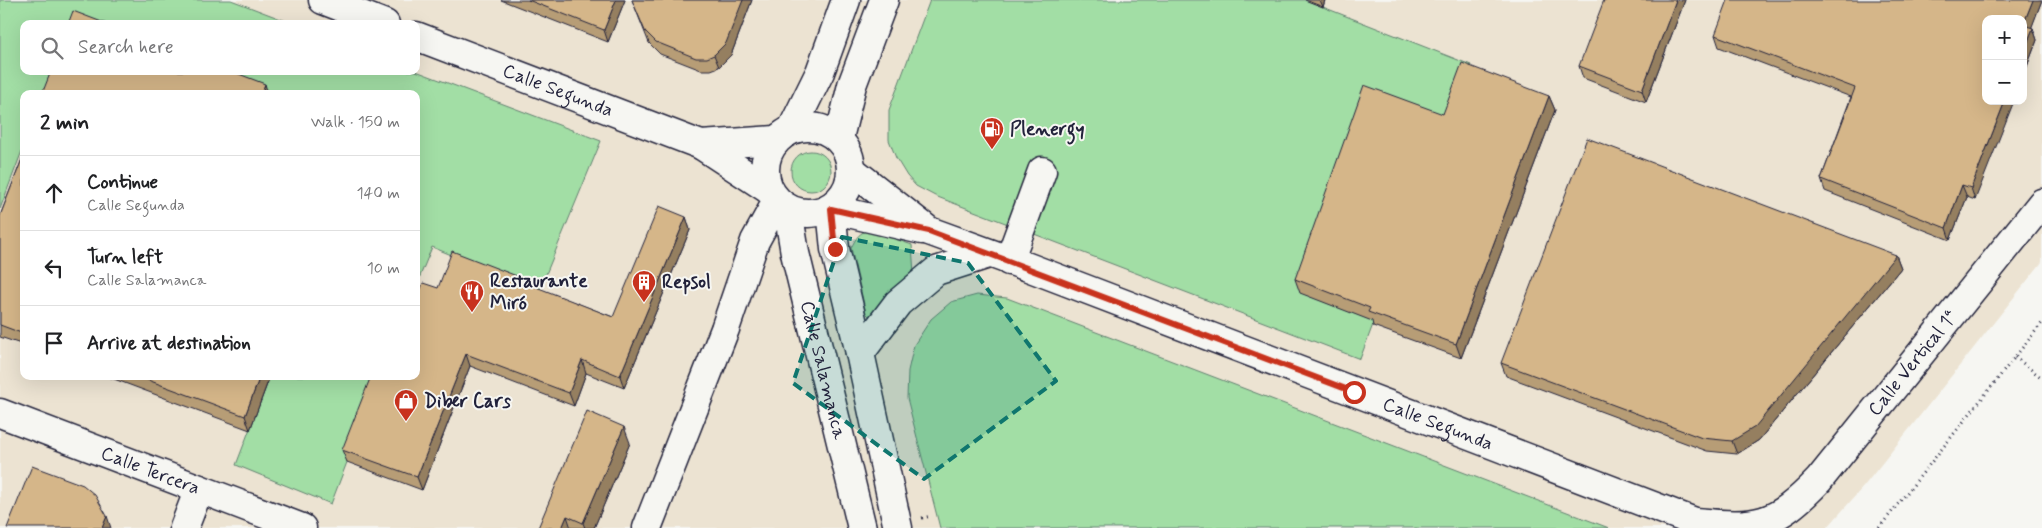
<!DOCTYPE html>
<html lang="en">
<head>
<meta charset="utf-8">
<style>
  body { margin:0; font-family:Mynerve,sans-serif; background:#f6f6f6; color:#202124 }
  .controls { position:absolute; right:15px; top:15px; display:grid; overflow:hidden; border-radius:10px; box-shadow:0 5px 20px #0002 }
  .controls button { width:45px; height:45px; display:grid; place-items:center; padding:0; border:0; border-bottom:1px solid #e0e0e0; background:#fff; color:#202124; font:25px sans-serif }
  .stop { position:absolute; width:15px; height:15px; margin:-11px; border:4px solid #c8321e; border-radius:50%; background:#fff }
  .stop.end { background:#c8321e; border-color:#fff; box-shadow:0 1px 5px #0008 }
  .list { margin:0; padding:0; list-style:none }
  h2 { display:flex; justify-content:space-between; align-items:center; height:65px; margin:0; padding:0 20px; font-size:21px }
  h2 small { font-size:16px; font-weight:400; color:#757577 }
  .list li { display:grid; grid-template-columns:32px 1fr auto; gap:15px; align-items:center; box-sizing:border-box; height:75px; padding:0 20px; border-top:1px solid #e0e0e0 }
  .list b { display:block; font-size:19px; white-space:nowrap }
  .list p { margin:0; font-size:16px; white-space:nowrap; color:#757577 }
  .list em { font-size:16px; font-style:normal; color:#757577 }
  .icon { flex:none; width:28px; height:28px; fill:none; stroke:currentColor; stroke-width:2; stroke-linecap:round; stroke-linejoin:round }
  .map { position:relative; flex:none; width:2042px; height:528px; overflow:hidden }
  .search { position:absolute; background:#fff; box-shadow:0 5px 20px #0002; left:20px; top:20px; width:400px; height:55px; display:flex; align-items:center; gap:12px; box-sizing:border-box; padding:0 18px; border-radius:10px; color:#757577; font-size:19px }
  .panel { position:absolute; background:#fff; box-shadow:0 5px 20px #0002; left:20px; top:90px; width:400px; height:290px; border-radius:10px }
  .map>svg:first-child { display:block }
  .built { fill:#ece3d2; fill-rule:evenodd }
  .green { fill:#a2dea5; stroke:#628070 }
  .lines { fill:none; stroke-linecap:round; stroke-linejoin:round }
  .minor-casing { stroke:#22223b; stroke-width:31 }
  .major-casing { stroke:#22223b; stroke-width:31 }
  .path { stroke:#22223b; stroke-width:3; stroke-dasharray:1 4; stroke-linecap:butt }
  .minor { stroke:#f6f6f2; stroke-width:28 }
  .major { stroke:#f6f6f2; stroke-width:28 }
  .wall { fill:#b79d76; stroke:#22223b }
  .shaded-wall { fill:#957f60; stroke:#22223b }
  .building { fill:#d5b689; stroke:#22223b }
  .route { stroke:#c8321e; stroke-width:6 }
  .marked { fill:#0f766e; fill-opacity:0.2; stroke:#0f766e; stroke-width:4; stroke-dasharray:10 6; stroke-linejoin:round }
  .labels { text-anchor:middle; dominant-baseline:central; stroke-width:4; stroke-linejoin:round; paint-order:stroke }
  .street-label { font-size:19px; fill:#22223b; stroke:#f6f6f2 }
  .poi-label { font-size:19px; font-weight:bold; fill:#22223b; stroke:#f6f6f2; text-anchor:start }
</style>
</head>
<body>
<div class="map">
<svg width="2042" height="528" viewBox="0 0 2042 528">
  <rect width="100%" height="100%" fill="#f6f6f2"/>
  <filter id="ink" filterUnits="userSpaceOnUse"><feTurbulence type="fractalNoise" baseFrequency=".02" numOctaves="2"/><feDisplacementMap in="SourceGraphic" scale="10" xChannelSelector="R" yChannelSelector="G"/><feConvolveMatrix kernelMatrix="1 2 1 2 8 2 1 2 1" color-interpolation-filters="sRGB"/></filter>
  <g filter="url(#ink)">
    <path class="built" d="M0,0h2042v262l-178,224 -37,42h-1827zM1986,19h37v82h-37zM24,24h392v47h-392zM24,94h392v282h-392z"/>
    <g class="green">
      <polygon points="0,0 231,0 294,24 24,24 24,71 416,71 601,141 539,291 432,247 416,286 416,94 24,94 24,152 22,151 0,209"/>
      <polygon points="930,0 1305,0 1471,65 1360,359 935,196 916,186 907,176 896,158 889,140 889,110"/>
      <circle cx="811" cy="171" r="20"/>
      <path d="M870,230l42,15 2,29 -40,42h-5l-3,-3 -15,-65c5,-10 8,-16 19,-18z"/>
      <polygon points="977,295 1007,298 1609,528 940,528 907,398 908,371 914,345 931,319 951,302"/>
      <polygon points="270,376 380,376 331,504 236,465"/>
    </g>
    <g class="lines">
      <g class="minor-casing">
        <g id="minor">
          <polyline points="323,0 385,24"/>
          <path id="s1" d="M416,36l285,109 67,44"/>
          <polyline points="701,145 776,140"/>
          <path id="s2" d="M853,171l76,60 99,36 667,255c62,6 79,5 124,-42l223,-277"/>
          <polyline points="831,209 922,230"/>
          <polyline points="1009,261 1042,171"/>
          <polyline points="860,353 898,303 936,271 989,254"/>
          <path id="s3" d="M0,413l302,115"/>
          <polyline points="184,528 199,489"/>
          <polyline points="647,528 725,329 755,241 777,201"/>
        </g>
      </g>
      <g class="major-casing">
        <g id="major">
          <circle cx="808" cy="170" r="43"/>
          <polyline points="792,129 820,72 846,0"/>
          <polyline points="839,138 852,85 884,0"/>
          <polyline points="831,209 835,249 860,353 898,528"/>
          <path id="s4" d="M788,210l7,43 67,275"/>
        </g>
      </g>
      <g class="path">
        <polyline points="2015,357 2042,378"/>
        <polyline points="922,518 931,516"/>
        <polyline points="1879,528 2042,323"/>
      </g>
      <use href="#minor" class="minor"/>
      <use href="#major" class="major"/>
    </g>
    <g class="wall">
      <polygon points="501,0 625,0 608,42"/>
      <polygon points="632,0 752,0 731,55 719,67 711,70 701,70 660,54 649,43"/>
      <polygon points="1305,0 1325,0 1323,7"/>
      <polygon points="1685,0 1646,102 1583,78 1579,66"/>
      <polygon points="2042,0 2031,28 2033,28 2037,40 2023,77 2023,19 1975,200 1967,197 1950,240 1825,191 1821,179 1851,97 1719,47 1715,35"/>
      <polygon points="1549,96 1555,110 1461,358 1373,326 1372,321 1300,293 1295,279 1443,114"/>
      <polygon points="24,154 24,345 0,337 0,216"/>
      <polygon points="686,217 690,230 624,388 586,373 574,406 470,366 422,490 347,462 342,450 416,376 438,288 529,285 613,317"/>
      <polygon points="1896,255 1901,268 1759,440 1737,454 1707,451 1506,376 1501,363"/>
      <polygon points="106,376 270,376 250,430"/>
      <polygon points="630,443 594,528 538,528"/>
    </g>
    <g class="shaded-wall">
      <polygon points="616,0 625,0 608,42 604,30"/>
      <polygon points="743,0 752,0 731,55 719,67 714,55"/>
      <polygon points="1320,0 1325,0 1323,7"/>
      <polygon points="1676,0 1685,0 1646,102 1642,90"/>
      <polygon points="2033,0 2042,0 2028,37 2023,25"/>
      <polygon points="2033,28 2037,40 2023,77 2023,54"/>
      <polygon points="265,84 268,94 261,94"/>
      <polygon points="1549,96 1555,110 1461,358 1456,344"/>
      <polygon points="2005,101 2014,101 1975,200 1971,188"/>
      <polygon points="1962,185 1967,197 1950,240 1946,228"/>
      <polygon points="686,217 690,230 624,388 620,376"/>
      <polygon points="1896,255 1901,268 1759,440 1737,454 1732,441"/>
      <polygon points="466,354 470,366 422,490 417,477"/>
      <polygon points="582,360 586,373 574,406 569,393"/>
      <polygon points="260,376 270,376 250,430 245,416"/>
      <polygon points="624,427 630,443 594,528 585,528 583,523"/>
      <polygon points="107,516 111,528 102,528"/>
      <polygon points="567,516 571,528 562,528"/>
    </g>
    <g class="building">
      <polygon points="528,0 616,0 604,30"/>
      <polygon points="632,0 743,0 726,43 714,55 707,58 696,58 656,42 645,31"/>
      <polygon points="1604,0 1676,0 1642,90 1579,66"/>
      <polygon points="1728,0 2033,0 2023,25 2033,28 2023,54 2023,19 1986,19 1986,101 2005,101 1971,188 1962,185 1946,228 1821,179 1855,88 1715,35"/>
      <polygon points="73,11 107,24 68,24"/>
      <polygon points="1462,63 1549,96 1456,344 1368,312 1370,308 1295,279 1364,85 1443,114"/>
      <polygon points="51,71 231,71 265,84 261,94 42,94"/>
      <polygon points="1587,138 1896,255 1755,427 1732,441 1702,438 1501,363"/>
      <polygon points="24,154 24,334 0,325 0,216"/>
      <polygon points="659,206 686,217 620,376 582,360 569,393 466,354 417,477 342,450 371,376 416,376 416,301 423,283 438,288 452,251 527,280 526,283 613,317"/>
      <polygon points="137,376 260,376 245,416"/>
      <polygon points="587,411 624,427 583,523 567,516 562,528 538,528"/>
      <polygon points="32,466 83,485 95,495 107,516 102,528 7,528"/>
    </g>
  </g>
  <g class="lines" filter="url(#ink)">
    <polyline class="route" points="835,249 831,209 929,231 1354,392"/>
  </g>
  <path class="marked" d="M842,237l126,26 88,118 -132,98 -131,-96z"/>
  <defs>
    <g id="fuel-pin" transform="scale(1.25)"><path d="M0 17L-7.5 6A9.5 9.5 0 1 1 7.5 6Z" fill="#c8321e" stroke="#f6f6f2"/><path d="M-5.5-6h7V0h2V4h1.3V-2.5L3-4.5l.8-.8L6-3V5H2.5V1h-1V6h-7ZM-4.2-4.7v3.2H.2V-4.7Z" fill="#fff"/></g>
    <g id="building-pin" transform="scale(1.25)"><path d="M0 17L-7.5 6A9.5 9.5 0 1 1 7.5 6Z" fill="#c8321e" stroke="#f6f6f2"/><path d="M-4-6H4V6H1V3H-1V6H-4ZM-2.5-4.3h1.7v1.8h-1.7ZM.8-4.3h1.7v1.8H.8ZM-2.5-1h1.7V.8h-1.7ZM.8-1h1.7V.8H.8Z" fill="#fff"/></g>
    <g id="restaurant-pin" transform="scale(1.25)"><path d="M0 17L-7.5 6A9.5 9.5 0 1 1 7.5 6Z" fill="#c8321e" stroke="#f6f6f2"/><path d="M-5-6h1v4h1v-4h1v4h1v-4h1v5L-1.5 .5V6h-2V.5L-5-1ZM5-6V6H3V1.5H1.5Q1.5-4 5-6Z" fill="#fff"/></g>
    <g id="shop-pin" transform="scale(1.25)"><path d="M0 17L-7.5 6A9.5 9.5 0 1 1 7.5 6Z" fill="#c8321e" stroke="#f6f6f2"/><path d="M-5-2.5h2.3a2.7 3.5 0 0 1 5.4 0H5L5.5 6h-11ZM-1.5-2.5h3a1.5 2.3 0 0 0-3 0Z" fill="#fff"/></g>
  </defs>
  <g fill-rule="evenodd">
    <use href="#fuel-pin" x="992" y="129"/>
    <use href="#building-pin" x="644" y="282"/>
    <use href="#restaurant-pin" x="472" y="292"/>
    <use href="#shop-pin" x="406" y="401"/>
  </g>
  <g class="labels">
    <g class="street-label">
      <text stroke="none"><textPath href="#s1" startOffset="152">Calle Segunda</textPath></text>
      <text transform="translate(1913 363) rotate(-51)">Calle Vertical 1ª</text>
      <text stroke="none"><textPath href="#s4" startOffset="164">Calle Salamanca</textPath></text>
      <text stroke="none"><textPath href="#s2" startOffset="641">Calle Segunda</textPath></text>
      <text stroke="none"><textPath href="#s3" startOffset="161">Calle Tercera</textPath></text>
    </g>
    <g class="poi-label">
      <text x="1010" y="129">Plenergy</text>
      <text x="490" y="281">Restaurante<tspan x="490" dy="22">Miró</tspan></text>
      <text x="662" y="282">Repsol</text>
      <text x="424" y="401">Diber Cars</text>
    </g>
  </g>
</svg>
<div class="controls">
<button>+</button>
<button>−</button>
</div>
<div class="stop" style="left:1354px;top:392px"></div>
<div class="stop end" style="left:835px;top:249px"></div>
<div class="search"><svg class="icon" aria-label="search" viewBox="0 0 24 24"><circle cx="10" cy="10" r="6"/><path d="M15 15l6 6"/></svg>Search here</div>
<section class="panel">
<h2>2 min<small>Walk · 150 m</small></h2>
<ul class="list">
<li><svg class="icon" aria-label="ahead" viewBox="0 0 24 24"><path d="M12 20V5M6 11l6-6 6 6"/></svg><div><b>Continue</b><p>Calle Segunda</p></div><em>140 m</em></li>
<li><svg class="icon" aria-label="left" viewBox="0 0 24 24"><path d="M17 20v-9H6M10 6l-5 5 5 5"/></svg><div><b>Turn left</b><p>Calle Salamanca</p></div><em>10 m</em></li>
<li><svg class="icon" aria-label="arrive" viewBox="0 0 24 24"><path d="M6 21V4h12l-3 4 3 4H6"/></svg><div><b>Arrive at destination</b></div></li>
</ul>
</section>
</div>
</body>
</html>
